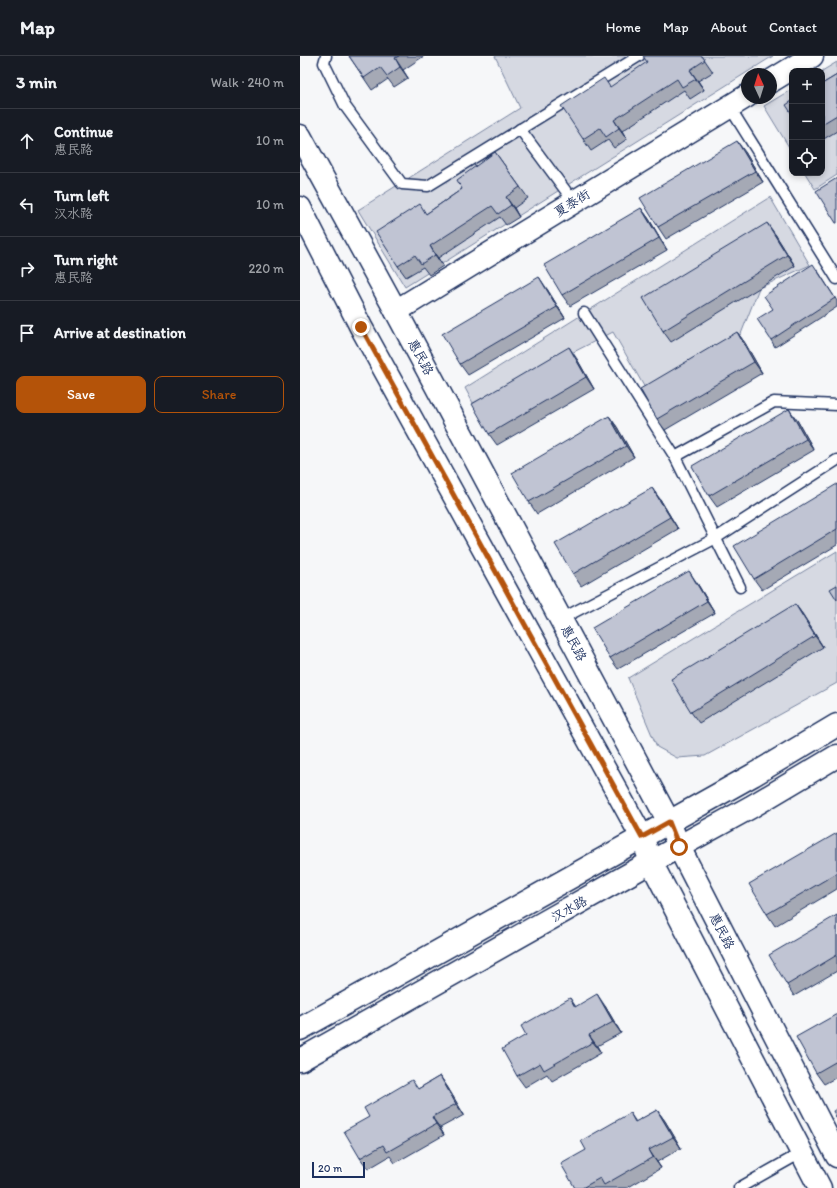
<!DOCTYPE html>
<html lang="en">
<head>
<meta charset="utf-8">
<style>
  body { margin:0; font-family:Itim,"LXGW WenKai TC",sans-serif; background:#20242c; color:#f1f3f6 }
  .controls { position:absolute; right:12px; top:12px; display:grid; overflow:hidden; border-radius:8px; box-shadow:0 2px 6px #0003 }
  .controls button { width:36px; height:36px; display:grid; place-items:center; padding:0; border:0; border-bottom:1px solid #363941; background:#171b24; color:#f1f3f6; font:20px sans-serif }
  .compass { position:absolute; left:441px; top:12px; width:36px; height:36px; border-radius:50%; background:#171b24; box-shadow:0 2px 6px #0003; rotate:356deg }
  .scale { position:absolute; left:12px; bottom:10px; width:53px; box-sizing:border-box; padding-left:4px; border:2px solid #1b2f5e; border-top:0; font-size:11px; line-height:14px; white-space:nowrap; color:#1b2f5e; -webkit-text-stroke:3px #fff; paint-order:stroke }
  .stop { position:absolute; width:12px; height:12px; margin:-9px; border:3px solid #b45309; border-radius:50%; background:#fff }
  .stop.end { background:#b45309; border-color:#fff; box-shadow:0 1px 4px #0008 }
  .list { margin:0; padding:0; list-style:none }
  h2 { display:flex; justify-content:space-between; align-items:center; height:52px; margin:0; padding:0 16px; font-size:17px }
  h2 small { font-size:13px; font-weight:400; color:#9ea1a6 }
  .list li { display:grid; grid-template-columns:26px 1fr auto; gap:12px; align-items:center; box-sizing:border-box; height:64px; padding:0 16px; border-top:1px solid #363941 }
  .list b { display:block; font-size:15px; white-space:nowrap }
  .list p { margin:0; font-size:13px; white-space:nowrap; color:#9ea1a6 }
  .list em { font-size:13px; font-style:normal; color:#9ea1a6 }
  .actions { display:flex; gap:8px; padding:12px 16px }
  .actions a { flex:1; padding:9px 0; border:1px solid #b45309; border-radius:8px; text-align:center; font-size:14px; color:#b45309 }
  .actions .main { background:#b45309; color:#fff }
  .icon { flex:none; width:22px; height:22px; fill:none; stroke:currentColor; stroke-width:2; stroke-linecap:round; stroke-linejoin:round }
  .map { position:relative; flex:none; width:537px; height:1132px; overflow:hidden }
  header { display:flex; align-items:center; gap:24px; box-sizing:border-box; height:56px; padding:0 20px; background:#171b24; border-bottom:1px solid #363941 }
  header strong { font-size:19px }
  nav { display:flex; gap:22px; margin-inline-start:auto; font-size:14px }
  main { display:flex }
  aside { flex:1; background:#171b24 }
  .map>svg:first-child { display:block }
  .green { fill:#d6d9e2; stroke:#7884a0 }
  .lines { fill:none; stroke-linecap:round; stroke-linejoin:round }
  .lane-casing { stroke:#1b2f5e; stroke-width:13 }
  .secondary-casing { stroke:#1b2f5e; stroke-width:25 }
  .lane { stroke:#fff; stroke-width:10 }
  .secondary { stroke:#fff; stroke-width:22 }
  .wall { fill:#a5a9b5; stroke:#1b2f5e }
  .shaded-wall { fill:#868994; stroke:#1b2f5e }
  .building { fill:#c0c4d3; stroke:#1b2f5e }
  .route { stroke:#b45309; stroke-width:5 }
  .labels { text-anchor:middle; dominant-baseline:central; stroke-width:3; stroke-linejoin:round; paint-order:stroke }
  .street-label { font-size:13px; fill:#1b2f5e; stroke:#fff }
</style>
</head>
<body>
<header>
<strong>Map</strong>
<nav><a>Home</a><a>Map</a><a>About</a><a>Contact</a></nav>
</header>
<main>
<aside>
<h2>3 min<small>Walk · 240 m</small></h2>
<ul class="list">
<li><svg class="icon" aria-label="ahead" viewBox="0 0 24 24"><path d="M12 20V5M6 11l6-6 6 6"/></svg><div><b>Continue</b><p>惠民路</p></div><em>10 m</em></li>
<li><svg class="icon" aria-label="left" viewBox="0 0 24 24"><path d="M17 20v-9H6M10 6l-5 5 5 5"/></svg><div><b>Turn left</b><p>汉水路</p></div><em>10 m</em></li>
<li><svg class="icon" aria-label="right" viewBox="0 0 24 24"><path d="M7 20v-9h11M14 6l5 5-5 5"/></svg><div><b>Turn right</b><p>惠民路</p></div><em>220 m</em></li>
<li><svg class="icon" aria-label="arrive" viewBox="0 0 24 24"><path d="M6 21V4h12l-3 4 3 4H6"/></svg><div><b>Arrive at destination</b></div></li>
</ul>
<div class="actions"><a class="main">Save</a><a>Share</a></div>
</aside>
<div class="map">
<svg width="537" height="1132" viewBox="0 0 537 1132">
  <rect width="100%" height="100%" fill="#f6f7f9"/>
  <filter id="ink" filterUnits="userSpaceOnUse"><feTurbulence type="fractalNoise" baseFrequency=".025" numOctaves="2"/><feDisplacementMap in="SourceGraphic" scale="8" xChannelSelector="R" yChannelSelector="G"/><feConvolveMatrix kernelMatrix="1 2 1 2 8 2 1 2 1" color-interpolation-filters="sRGB"/></filter>
  <g filter="url(#ink)">
    <g class="green">
      <polygon points="195,0 473,0 105,231 58,154 220,52"/>
      <polygon points="537,6 537,119 515,133 505,117 522,117 522,15"/>
      <polygon points="492,33 492,96 464,50"/>
      <polygon points="470,141 510,209 459,232 441,278 345,332 313,276 173,347 165,332"/>
      <polygon points="537,495 537,627 405,700 377,702 357,691 328,622"/>
    </g>
    <g class="lines">
      <g class="lane-casing">
        <g id="lane">
          <polyline points="26,0 24,7 45,50 102,128 128,130 339,0"/>
          <polyline points="429,50 537,223"/>
          <polyline points="220,73 274,146"/>
          <polyline points="284,257 375,401 474,346 537,349"/>
          <polyline points="375,401 440,531"/>
          <polyline points="261,563 416,482 537,404"/>
          <polyline points="439,1132 501,1097"/>
        </g>
      </g>
      <g class="secondary-casing">
        <g id="secondary">
          <polyline points="471,25 512,0"/>
          <polyline points="0,80 96,255 369,766 379,791 537,1100"/>
          <polyline points="0,152 61,271 342,781 351,806 520,1132"/>
          <polyline points="96,255 447,40"/>
          <polyline points="0,973 453,719 537,669"/>
          <polyline points="0,1004 351,806 451,751 537,700"/>
        </g>
      </g>
      <use href="#lane" class="lane"/>
      <use href="#secondary" class="secondary"/>
    </g>
    <g class="wall">
      <polygon points="49,0 124,0 103,14 108,22 94,31 88,23 72,34"/>
      <polygon points="402,0 413,16 398,25 404,34 390,43 384,34 322,75 327,83 314,92 308,84 291,95 283,83 311,31"/>
      <polygon points="537,19 537,75 522,84 522,28"/>
      <polygon points="195,96 228,142 214,152 219,161 206,169 200,161 138,202 143,210 129,219 123,211 106,221 98,210 126,158 162,133"/>
      <polygon points="445,96 463,126 366,183 358,171"/>
      <polygon points="341,152 349,163 367,194 270,250 262,239"/>
      <polygon points="475,178 495,210 371,286 363,275"/>
      <polygon points="518,215 537,245 537,251 475,291 471,284 473,253"/>
      <polygon points="247,233 265,262 168,319 160,308"/>
      <polygon points="437,276 445,287 462,317 365,374 357,363"/>
      <polygon points="277,303 294,333 197,389 189,378"/>
      <polygon points="309,360 317,371 334,401 237,458 229,446"/>
      <polygon points="497,364 514,394 417,451 409,440"/>
      <polygon points="537,428 537,489 462,534 454,523"/>
      <polygon points="360,443 378,473 281,530 273,518"/>
      <polygon points="397,527 415,557 318,613 310,602"/>
      <polygon points="495,548 503,559 523,591 399,667 391,656"/>
      <polygon points="537,777 537,833 475,870 467,858"/>
      <polygon points="537,859 537,915 494,940 487,929"/>
      <polygon points="270,942 276,951 305,950 321,977 297,990 301,997 252,1025 247,1018 225,1031 217,1020 226,979"/>
      <polygon points="537,958 537,1021 524,1028 516,1017"/>
      <polygon points="140,1020 148,1032 164,1059 140,1072 144,1079 95,1107 90,1100 68,1113 60,1102 118,1033"/>
      <polygon points="357,1054 365,1065 381,1092 357,1106 361,1112 327,1132 275,1132 286,1094 330,1057 336,1066"/>
    </g>
    <g class="shaded-wall">
      <polygon points="95,2 103,14 108,22 100,11"/>
      <polygon points="390,14 398,25 404,34 396,23"/>
      <polygon points="314,64 322,75 327,83 319,72"/>
      <polygon points="437,85 445,96 463,126 455,115"/>
      <polygon points="206,141 214,152 219,161 211,149"/>
      <polygon points="341,152 349,163 367,194 359,182"/>
      <polygon points="467,167 475,178 495,210 487,199"/>
      <polygon points="130,190 138,202 143,210 135,199"/>
      <polygon points="239,221 247,233 265,262 257,251"/>
      <polygon points="437,276 445,287 462,317 454,306"/>
      <polygon points="269,291 277,303 294,333 286,321"/>
      <polygon points="489,353 497,364 514,394 506,383"/>
      <polygon points="309,360 317,371 334,401 326,390"/>
      <polygon points="352,432 360,443 378,473 370,461"/>
      <polygon points="389,515 397,527 415,557 407,545"/>
      <polygon points="495,548 503,559 523,591 515,580"/>
      <polygon points="297,938 305,950 321,977 313,966"/>
      <polygon points="289,979 297,990 301,997 293,986"/>
      <polygon points="140,1020 148,1032 164,1059 156,1048"/>
      <polygon points="357,1054 365,1065 381,1092 373,1081"/>
      <polygon points="132,1061 140,1072 144,1079 136,1068"/>
      <polygon points="349,1094 361,1112 353,1101"/>
    </g>
    <g class="building">
      <polygon points="49,0 99,0 95,2 100,11 87,20 80,11 64,22"/>
      <polygon points="343,0 402,0 405,4 390,14 396,23 382,31 377,23 314,64 319,72 306,81 300,72 283,83 261,50 304,22 310,31 347,6"/>
      <polygon points="537,19 537,59 522,68 522,28"/>
      <polygon points="492,45 492,58 486,49"/>
      <polygon points="437,85 455,115 358,171 340,142"/>
      <polygon points="195,96 220,131 206,141 211,149 198,158 192,150 130,190 135,199 121,208 115,199 98,210 76,176 120,148 126,158 162,133 157,124"/>
      <polygon points="537,122 537,167 536,167 516,135"/>
      <polygon points="341,152 359,182 262,239 244,209"/>
      <polygon points="467,167 487,199 363,275 343,242"/>
      <polygon points="513,208 535,242 471,284 457,263 473,253 464,240"/>
      <polygon points="239,221 257,251 160,308 142,278"/>
      <polygon points="437,276 454,306 357,363 340,333"/>
      <polygon points="269,291 286,321 189,378 172,348"/>
      <polygon points="489,353 506,383 409,440 392,410"/>
      <polygon points="309,360 326,390 229,446 212,417"/>
      <polygon points="537,428 537,473 454,523 434,490"/>
      <polygon points="352,432 370,461 273,518 255,488"/>
      <polygon points="389,515 407,545 310,602 292,572"/>
      <polygon points="537,529 537,544 530,533"/>
      <polygon points="495,548 515,580 391,656 371,623"/>
      <polygon points="537,777 537,817 467,858 449,828"/>
      <polygon points="537,859 537,899 487,929 469,899"/>
      <polygon points="297,938 313,966 289,979 293,986 244,1014 240,1007 217,1020 202,993 226,979 221,970 270,942 275,951"/>
      <polygon points="537,958 537,1005 516,1017 496,981"/>
      <polygon points="140,1020 156,1048 132,1061 136,1068 87,1096 83,1089 60,1102 44,1075 69,1061 64,1052 112,1024 118,1033"/>
      <polygon points="537,1053 537,1063 533,1055"/>
      <polygon points="357,1054 373,1081 349,1094 353,1101 304,1129 300,1122 282,1132 275,1132 261,1108 286,1094 281,1085 330,1057 335,1066"/>
    </g>
  </g>
  <g class="lines" filter="url(#ink)">
    <polyline class="route" points="61,271 342,781 369,766 379,791"/>
  </g>
  <g class="labels">
    <g class="street-label">
      <text transform="translate(272 147) rotate(-32)">夏泰街</text>
      <text transform="translate(121 301) rotate(62)">惠民路</text>
      <text transform="translate(274 587) rotate(62)">惠民路</text>
      <text transform="translate(269 853) rotate(-29)">汉水路</text>
      <text transform="translate(422 875) rotate(63)">惠民路</text>
    </g>
  </g>
</svg>
<div class="controls">
<button>+</button>
<button>−</button>
<button><svg class="icon" aria-label="locate" viewBox="0 0 24 24"><circle cx="12" cy="12" r="6"/><path d="M12 2v4M12 18v4M2 12h4M18 12h4"/></svg></button>
</div>
<svg class="compass" viewBox="-18 -18 36 36"><path d="M0-13l5 13h-10z" fill="#e53935"/><path d="M0 13l5-13h-10z" fill="#9ea1a6"/></svg>
<div class="scale">20 m</div>
<div class="stop" style="left:379px;top:791px"></div>
<div class="stop end" style="left:61px;top:271px"></div>
</div>
</main>
</body>
</html>
